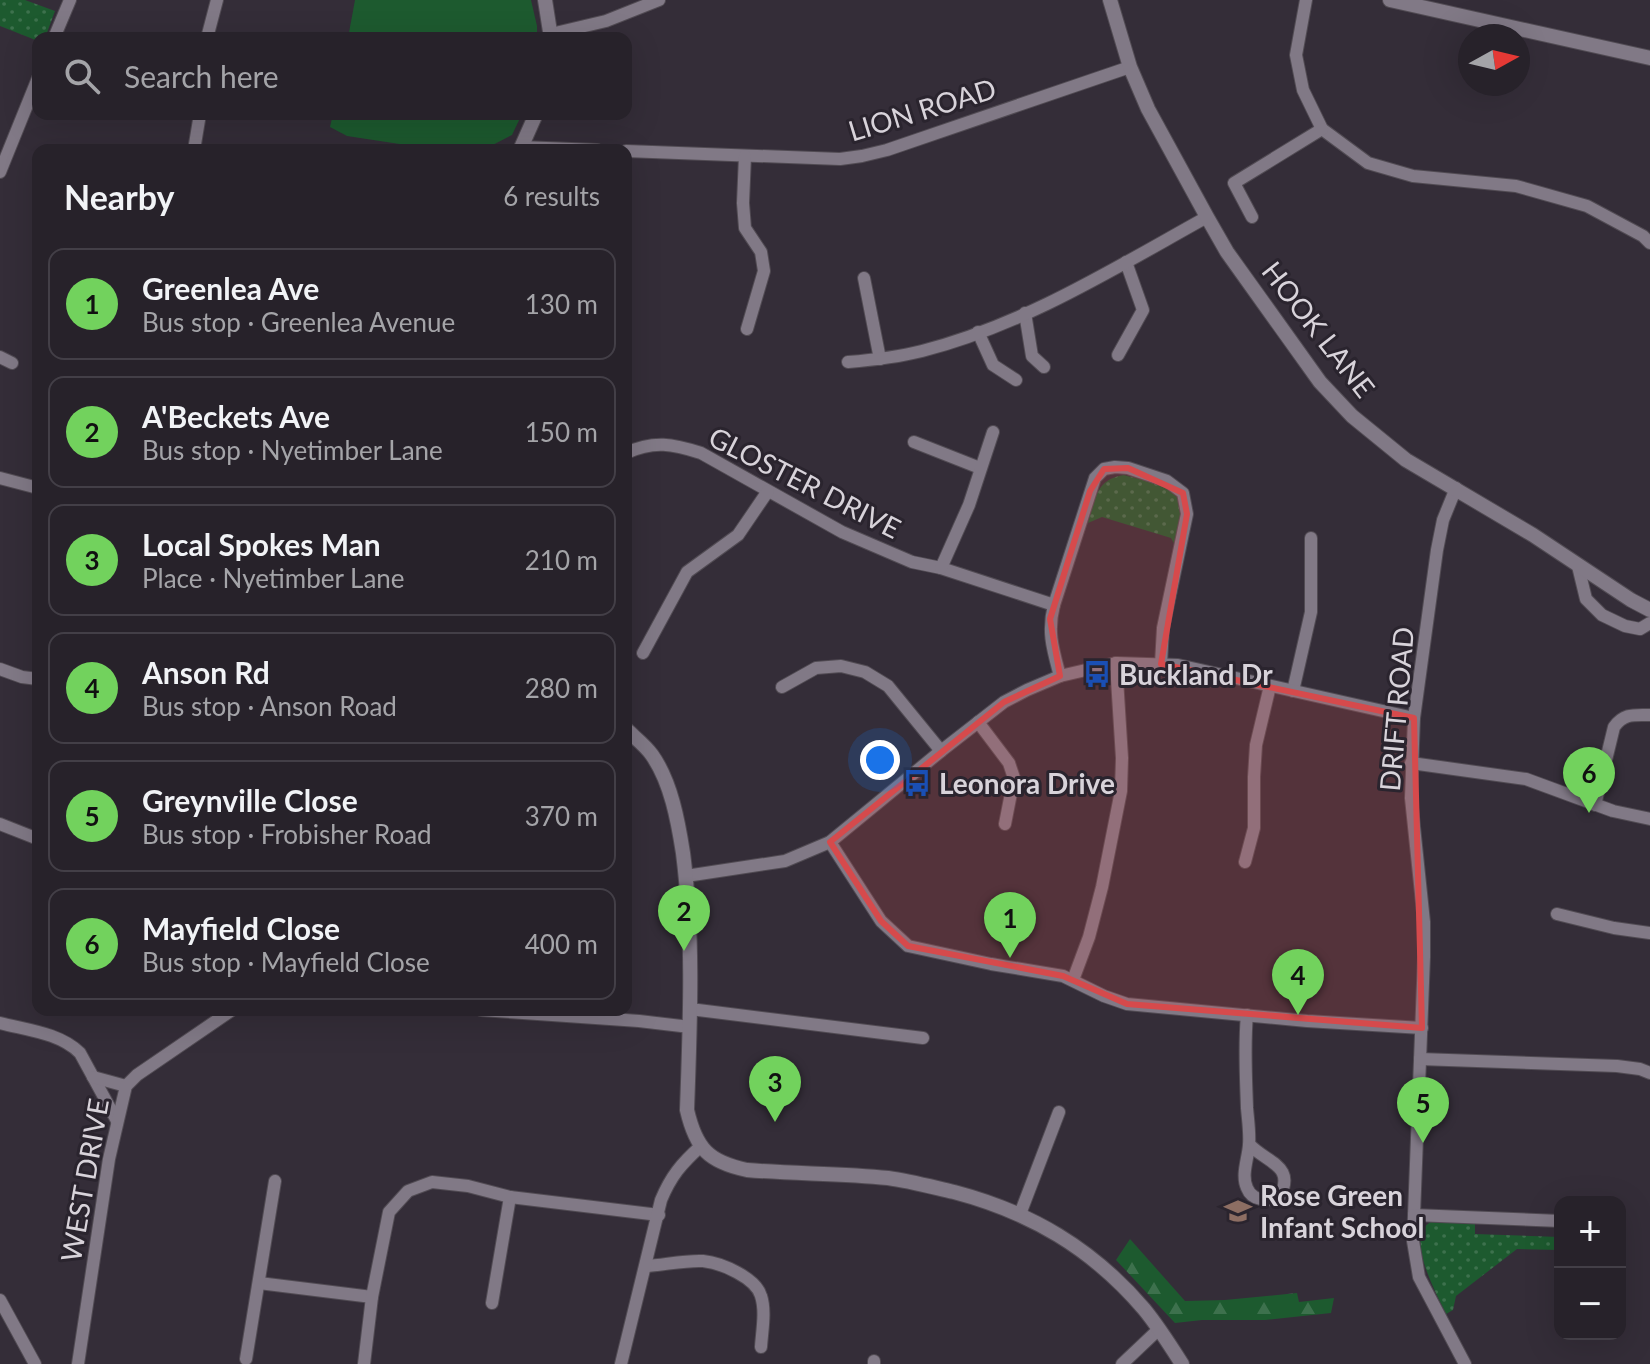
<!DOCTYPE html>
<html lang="en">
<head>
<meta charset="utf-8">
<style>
  body { margin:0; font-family:Lato,sans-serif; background:#332f36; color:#f1f3f6 }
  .controls { position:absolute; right:24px; bottom:24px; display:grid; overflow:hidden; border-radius:16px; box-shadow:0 8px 32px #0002 }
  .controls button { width:72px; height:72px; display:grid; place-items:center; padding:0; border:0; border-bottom:2px solid #433f47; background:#27222a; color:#f1f3f6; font:40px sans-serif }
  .compass { position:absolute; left:1458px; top:24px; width:72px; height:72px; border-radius:50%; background:#27222a; box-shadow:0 8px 32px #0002; rotate:82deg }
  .you { position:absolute; left:880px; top:760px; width:28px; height:28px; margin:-20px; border:6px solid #fff; border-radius:50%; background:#1a73e8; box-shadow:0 0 0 12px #1a73e833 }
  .badge { display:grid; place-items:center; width:52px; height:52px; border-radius:50%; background:#72d25d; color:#111; font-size:26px; font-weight:700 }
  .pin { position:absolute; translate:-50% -66px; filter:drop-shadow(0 2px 4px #0008) }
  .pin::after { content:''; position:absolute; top:42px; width:28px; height:24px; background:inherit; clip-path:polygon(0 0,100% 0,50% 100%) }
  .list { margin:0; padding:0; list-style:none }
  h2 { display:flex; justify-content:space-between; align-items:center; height:104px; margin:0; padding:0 32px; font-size:34px }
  h2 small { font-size:26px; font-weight:400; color:#a4a4a8 }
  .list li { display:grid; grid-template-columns:52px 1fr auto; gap:24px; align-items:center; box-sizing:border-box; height:112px; margin:0 16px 16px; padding:0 16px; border:2px solid #433f47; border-radius:16px }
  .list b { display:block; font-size:30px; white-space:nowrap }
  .list p { margin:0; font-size:26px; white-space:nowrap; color:#a4a4a8 }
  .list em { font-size:26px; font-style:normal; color:#a4a4a8 }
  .icon { flex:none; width:44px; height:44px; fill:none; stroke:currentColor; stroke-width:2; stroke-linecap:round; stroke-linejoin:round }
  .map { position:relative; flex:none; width:1650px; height:1364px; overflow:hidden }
  .search { position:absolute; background:#27222a; box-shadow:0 8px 32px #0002; left:32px; top:32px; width:600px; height:88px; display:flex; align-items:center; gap:20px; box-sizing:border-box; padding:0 28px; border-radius:16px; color:#a4a4a8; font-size:30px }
  .panel { position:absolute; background:#27222a; box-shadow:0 8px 32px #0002; left:32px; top:144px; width:600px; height:872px; border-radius:16px }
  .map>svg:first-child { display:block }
  .grass { fill:url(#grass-dots) }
  .forest { fill:url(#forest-firs) }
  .pitch { fill:#1d5a2f }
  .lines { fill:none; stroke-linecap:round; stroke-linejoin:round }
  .minor-casing { stroke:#514b53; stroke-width:14 }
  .tertiary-casing { stroke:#514b53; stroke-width:16 }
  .minor { stroke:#817986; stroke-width:12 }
  .tertiary { stroke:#817986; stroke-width:14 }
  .marked { fill:#d64a4c; fill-opacity:0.2; stroke:#d64a4c; stroke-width:6; stroke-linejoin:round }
  .labels { text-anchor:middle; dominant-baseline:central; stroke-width:6; stroke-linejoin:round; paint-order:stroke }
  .street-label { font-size:28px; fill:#d8d3da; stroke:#2a242e }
  .poi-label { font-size:28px; font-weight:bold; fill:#d8d3da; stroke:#2a242e; text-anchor:start }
</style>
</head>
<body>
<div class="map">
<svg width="1650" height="1364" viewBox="0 0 1650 1364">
  <defs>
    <pattern id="grass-dots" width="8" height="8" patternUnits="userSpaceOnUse" patternTransform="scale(2)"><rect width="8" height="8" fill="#1d5a2f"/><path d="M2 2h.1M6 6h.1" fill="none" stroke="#3d714d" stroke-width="1.8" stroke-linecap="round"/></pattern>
    <pattern id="forest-firs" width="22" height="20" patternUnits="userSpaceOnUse" patternTransform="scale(2)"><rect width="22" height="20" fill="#1d5a2f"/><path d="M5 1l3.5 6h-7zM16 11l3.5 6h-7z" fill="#3d714d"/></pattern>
  </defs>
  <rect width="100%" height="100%" fill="#342d38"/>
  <g class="grass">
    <polygon points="0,0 25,0 55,11 45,38 38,38 38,41 0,26"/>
    <path d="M1124,475c23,7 60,9 59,40 -1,11 -5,22 -7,32l-5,-9 -69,-21 -14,6c7,-24 8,-44 36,-48z"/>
    <path d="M1433,1221l42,2v11l85,3v13l-43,-1 -61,47 -3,14 -7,4c-9,-20 -44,-81 -13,-93z"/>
  </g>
  <polygon class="forest" points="1130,1239 1185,1301 1225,1300 1297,1293 1299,1302 1334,1298 1331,1313 1265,1320 1202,1320 1175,1323 1116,1260"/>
  <g class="pitch">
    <polygon points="355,0 531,0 537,26 537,38 348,38"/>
    <polygon points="333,114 522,114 512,135 483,150 439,150 347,136 330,127"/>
  </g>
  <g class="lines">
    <g class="minor-casing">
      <g id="minor">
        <polyline points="1306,0 1296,55 1303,90 1322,129 1368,163 1413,176 1516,186 1587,206 1643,236 1650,243"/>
        <polyline points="551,34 606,21 659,0"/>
        <polyline points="54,38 70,0"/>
        <polyline points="207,38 217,0"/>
        <polyline points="521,147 597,150"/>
        <polyline points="194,150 200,114"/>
        <polyline points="626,151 840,159 862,156 887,150 1130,67"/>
        <polyline points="745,156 743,203 745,228 761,252 764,271 747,329"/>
        <polyline points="0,172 38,78"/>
        <polyline points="1252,217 1234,183 1322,129"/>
        <polyline points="864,278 880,359"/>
        <polyline points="1025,313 1032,356 1044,367"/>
        <polyline points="978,332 993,365 1016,380"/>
        <polyline points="1118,355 1143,310 1126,262"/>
        <polyline points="0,357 12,363"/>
        <path d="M848,362c25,-2 50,-5 74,-11 102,-26 193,-83 285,-134"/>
        <polyline points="914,442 980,468"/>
        <path d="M626,453c28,-13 47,-9 75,0l141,79 70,30 29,6 113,37"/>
        <polyline points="0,478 38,488"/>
        <polyline points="1456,488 1443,520 1437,550 1414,718 1411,798 1424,922 1424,957 1413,1241 1419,1277 1465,1364"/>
        <polyline points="1578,566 1586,599 1602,615 1625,626 1640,629 1650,623"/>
        <polyline points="941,568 969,505 993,432"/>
        <polyline points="643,653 687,572 738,535 768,491"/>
        <polyline points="0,669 22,677 38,679"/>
        <path d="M1060,676c-7,-26 -13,-44 -6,-71l41,-127 9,-9 11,-2 13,1 39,13 16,12 4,21 -24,114 -2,36"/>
        <polyline points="782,687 816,668 841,666 865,672 888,686 941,751"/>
        <polyline points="1293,691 1311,612 1311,538"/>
        <polyline points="978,722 1009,763 1014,778 1005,824"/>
        <polyline points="1411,763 1526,779 1613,811 1650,819"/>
        <path d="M1595,805l19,-78c10,-14 20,-12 36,-12"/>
        <polyline points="0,824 38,839"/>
        <polyline points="830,842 881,921 908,946 991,964 1063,976 1104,996 1127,1004 1307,1021 1422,1028"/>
        <polyline points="1245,862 1254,828 1254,777 1256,745 1270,686"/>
        <polyline points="686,876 785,861 830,842 941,751 1004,702 1027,690 1060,676 1116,663 1178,665 1414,718"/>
        <polyline points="1557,914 1614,928 1650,933"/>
        <polyline points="1073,980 1089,937 1102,887 1121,791 1122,758 1116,663"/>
        <polyline points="690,1009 923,1038"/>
        <polyline points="481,1010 639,1021 690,1027"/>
        <path d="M1247,1015c-3,31 -1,62 0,93 1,12 3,25 2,37 -1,14 -8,30 -2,43 5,13 20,13 32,10 18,-33 -13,-35 -30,-54"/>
        <path d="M0,1023c27,7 60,10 80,30l37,68"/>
        <polyline points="1420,1059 1617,1066 1640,1069 1650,1073"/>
        <polyline points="93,1077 126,1086"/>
        <polyline points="1020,1214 1059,1112"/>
        <polyline points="1414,1215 1560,1221"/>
        <path d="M646,1266c18,-1 39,-6 57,-5 19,2 53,17 58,35 5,15 1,35 0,51"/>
        <polyline points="259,1283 372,1297"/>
        <polyline points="0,1300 35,1364"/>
        <polyline points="492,1303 510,1197"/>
        <polyline points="246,1359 275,1181"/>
        <polyline points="78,1364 109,1159 126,1086 137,1075 232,1010"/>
        <polyline points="364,1364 372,1297 389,1212 408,1191 432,1182 468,1186 510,1197 659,1215"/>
        <path d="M621,1364l40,-164c10,-24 20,-36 40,-54"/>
        <polyline points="874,1364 874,1361"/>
        <polyline points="1122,1364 1159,1329"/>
      </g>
    </g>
    <g class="tertiary-casing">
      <g id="tertiary">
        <polyline points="545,0 551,38"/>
        <polyline points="1110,0 1130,67 1148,109 1207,217 1227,252 1320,382 1352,416 1406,460 1533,535 1631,600 1650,610"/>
        <polyline points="1390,0 1650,58"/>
        <polyline points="520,150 536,114"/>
        <path d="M626,729c8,8 19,16 26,26 19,27 26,66 31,98 11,86 7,172 4,257 9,39 22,52 60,60 47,4 94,3 141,8 22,3 44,9 66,14 76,20 138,56 190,117 14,17 26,36 38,55"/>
      </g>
    </g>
    <use href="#minor" class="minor"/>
    <use href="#tertiary" class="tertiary"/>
  </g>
  <path class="marked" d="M1128,468l55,25 4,21 -26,150 253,54 8,310 -295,-24 -64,-28 -155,-30 -27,-25 -51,-79 174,-140 56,-26 -10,-57 40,-128 14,-22z"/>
  <defs>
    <g id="bus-bare" transform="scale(2.16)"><path d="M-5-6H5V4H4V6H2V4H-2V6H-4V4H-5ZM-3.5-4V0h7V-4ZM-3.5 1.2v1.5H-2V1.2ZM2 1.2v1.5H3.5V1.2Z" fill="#1a4fb4" stroke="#2a242e" stroke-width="2.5" paint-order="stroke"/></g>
    <g id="school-bare" transform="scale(2.16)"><path d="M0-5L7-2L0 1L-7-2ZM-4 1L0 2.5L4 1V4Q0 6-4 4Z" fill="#8d6e63" stroke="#2a242e" stroke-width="2.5" paint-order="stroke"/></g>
  </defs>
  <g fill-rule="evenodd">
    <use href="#bus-bare" x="1097" y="674"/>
    <use href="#bus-bare" x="917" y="783"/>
    <use href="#school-bare" x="1238" y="1211"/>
  </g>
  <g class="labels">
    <g class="street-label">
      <text transform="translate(922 109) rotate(-17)">LION ROAD</text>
      <text transform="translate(1319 329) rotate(52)">HOOK LANE</text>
      <text transform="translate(805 482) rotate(27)">GLOSTER DRIVE</text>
      <text transform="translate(1396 709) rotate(-85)">DRIFT ROAD</text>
      <text transform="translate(84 1180) rotate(-80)">WEST DRIVE</text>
    </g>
    <g class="poi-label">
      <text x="1119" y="674">Buckland Dr</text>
      <text x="939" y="783">Leonora Drive</text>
      <text x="1260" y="1195">Rose Green<tspan x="1260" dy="32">Infant School</tspan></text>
    </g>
  </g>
</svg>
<div class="controls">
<button>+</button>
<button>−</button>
</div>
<svg class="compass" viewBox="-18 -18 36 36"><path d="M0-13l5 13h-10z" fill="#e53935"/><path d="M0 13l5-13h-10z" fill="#a4a4a8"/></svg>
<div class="you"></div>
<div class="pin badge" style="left:1010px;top:958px">1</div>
<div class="pin badge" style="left:684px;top:951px">2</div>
<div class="pin badge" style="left:775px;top:1122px">3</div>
<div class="pin badge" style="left:1298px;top:1015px">4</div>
<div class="pin badge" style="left:1423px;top:1143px">5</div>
<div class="pin badge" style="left:1589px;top:813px">6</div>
<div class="search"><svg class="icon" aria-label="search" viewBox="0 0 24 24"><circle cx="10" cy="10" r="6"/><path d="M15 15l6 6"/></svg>Search here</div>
<section class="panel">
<h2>Nearby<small>6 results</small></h2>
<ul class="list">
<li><span class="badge">1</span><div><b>Greenlea Ave</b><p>Bus stop · Greenlea Avenue</p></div><em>130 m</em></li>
<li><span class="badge">2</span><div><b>A'Beckets Ave</b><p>Bus stop · Nyetimber Lane</p></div><em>150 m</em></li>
<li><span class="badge">3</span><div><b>Local Spokes Man</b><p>Place · Nyetimber Lane</p></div><em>210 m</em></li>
<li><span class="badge">4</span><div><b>Anson Rd</b><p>Bus stop · Anson Road</p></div><em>280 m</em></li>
<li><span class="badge">5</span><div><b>Greynville Close</b><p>Bus stop · Frobisher Road</p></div><em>370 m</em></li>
<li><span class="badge">6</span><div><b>Mayfield Close</b><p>Bus stop · Mayfield Close</p></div><em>400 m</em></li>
</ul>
</section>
</div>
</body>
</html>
